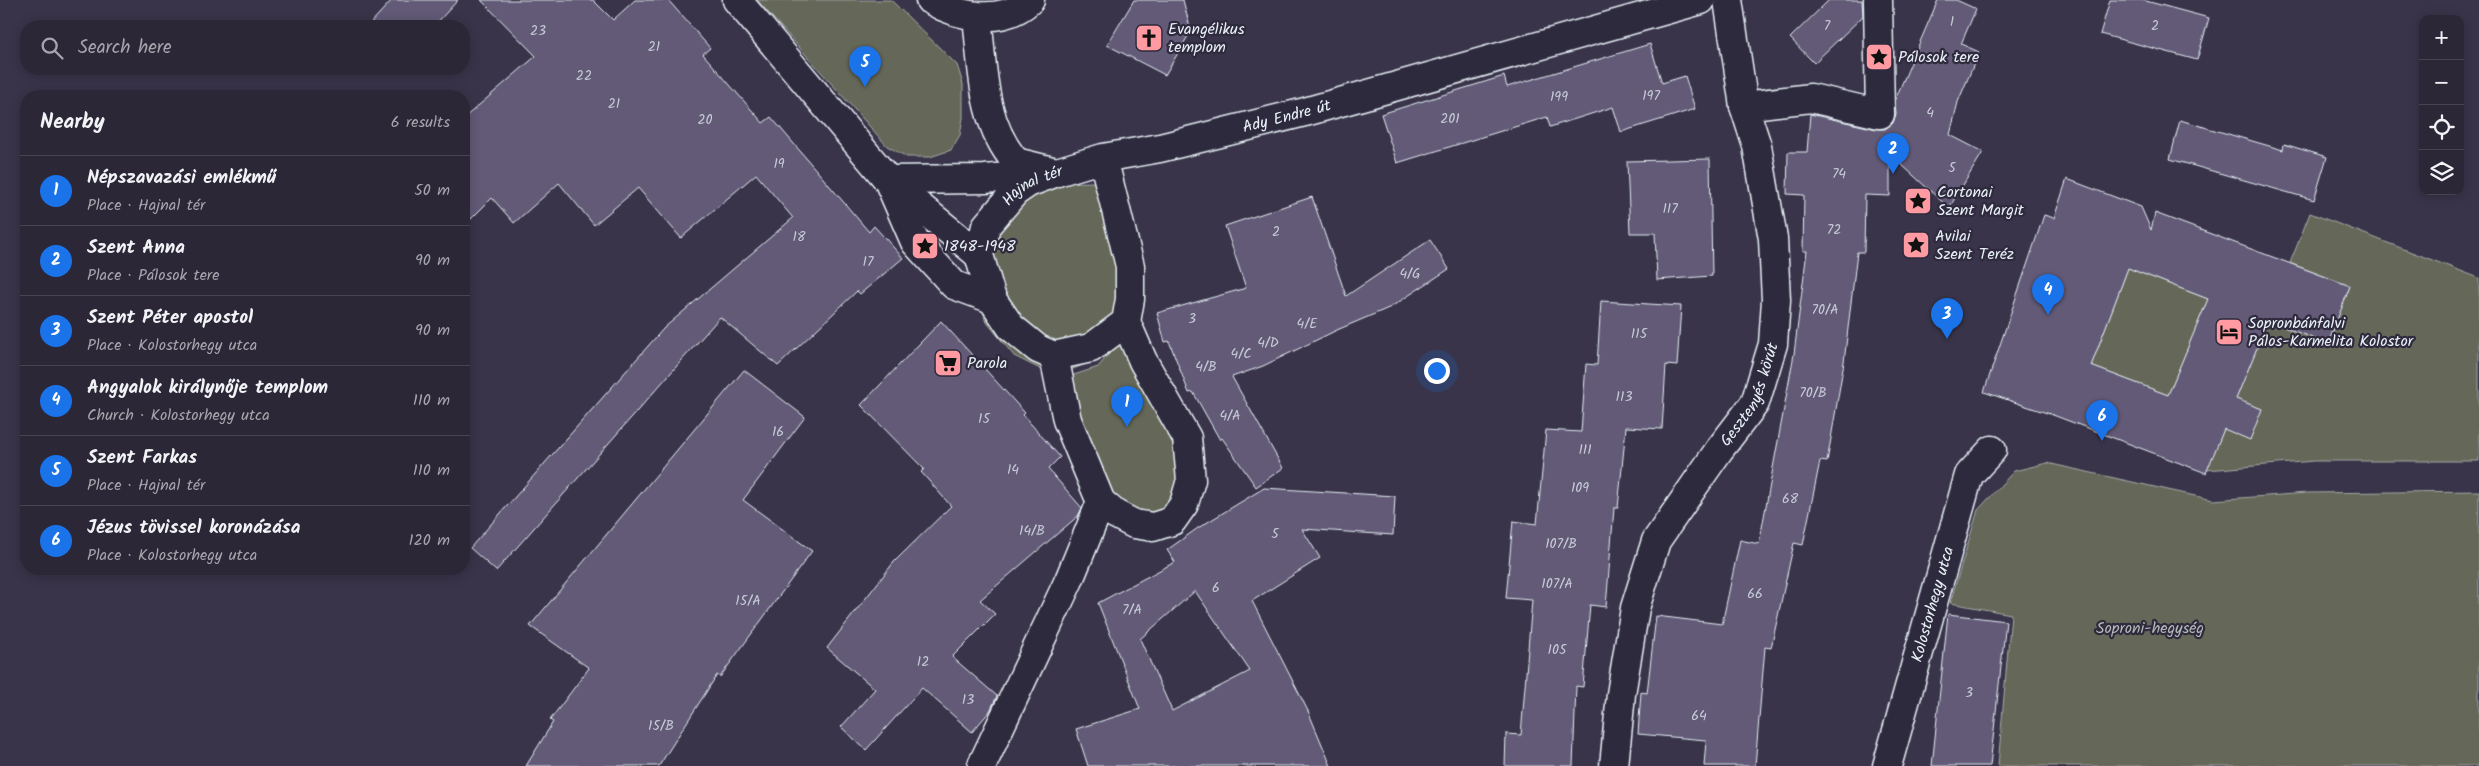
<!DOCTYPE html>
<html lang="en">
<head>
<meta charset="utf-8">
<style>
  body { margin:0; font-family:Kalam,sans-serif; background:#373342; color:#f1f3f6 }
  .controls { position:absolute; right:15px; top:15px; display:grid; overflow:hidden; border-radius:10px; box-shadow:0 2px 12px #0003 }
  .controls button { width:45px; height:45px; display:grid; place-items:center; padding:0; border:0; border-bottom:1px solid #474452; background:#2b2737; color:#f1f3f6; font:25px sans-serif }
  .you { position:absolute; left:1436px; top:370px; width:18px; height:18px; margin:-12px; border:4px solid #fff; border-radius:50%; background:#1a73e8; box-shadow:0 0 0 8px #1a73e833 }
  .badge { display:grid; place-items:center; width:32px; height:32px; border-radius:50%; background:#1a73e8; color:#fff; font-size:16px; font-weight:700 }
  .pin { position:absolute; translate:-50% -41px; filter:drop-shadow(0 1px 2px #0008) }
  .pin::after { content:''; position:absolute; top:26px; width:18px; height:15px; background:inherit; clip-path:polygon(0 0,100% 0,50% 100%) }
  .list { margin:0; padding:0; list-style:none }
  h2 { display:flex; justify-content:space-between; align-items:center; height:65px; margin:0; padding:0 20px; font-size:21px }
  h2 small { font-size:16px; font-weight:400; color:#a6a5ad }
  .list li { display:grid; grid-template-columns:32px 1fr auto; gap:15px; align-items:center; box-sizing:border-box; height:70px; padding:0 20px; border-top:1px solid #474452 }
  .list b { display:block; font-size:19px; white-space:nowrap }
  .list p { margin:0; font-size:16px; white-space:nowrap; color:#a6a5ad }
  .list em { font-size:16px; font-style:normal; color:#a6a5ad }
  .icon { flex:none; width:28px; height:28px; fill:none; stroke:currentColor; stroke-width:2; stroke-linecap:round; stroke-linejoin:round }
  .map { position:relative; flex:none; width:2479px; height:766px; overflow:hidden }
  .search { position:absolute; background:#2b2737; box-shadow:0 2px 12px #0003; left:20px; top:20px; width:450px; height:55px; display:flex; align-items:center; gap:12px; box-sizing:border-box; padding:0 18px; border-radius:20px; color:#a6a5ad; font-size:19px }
  .panel { position:absolute; background:#2b2737; box-shadow:0 2px 12px #0003; left:20px; top:90px; width:450px; height:485px; border-radius:20px }
  .map>svg:first-child { display:block }
  .green { fill:#656758; stroke:#a6aca8 }
  .building { fill:#625a77; stroke:#e8f1f8; fill-rule:evenodd }
  .lines { fill:none; stroke-linecap:round; stroke-linejoin:round }
  .minor-casing { stroke:#e8f1f8; stroke-width:31 }
  .minor { stroke:#2f2a3d; stroke-width:28 }
  .labels { text-anchor:middle; dominant-baseline:central; stroke-width:4.5; stroke-linejoin:round; paint-order:stroke }
  .number-label { font-size:14px; fill:#c6cbd8 }
  .poi-label { font-size:16px; fill:#e8f1f8; stroke:#2f2a3d; text-anchor:start }
  .street-label { font-size:16px; fill:#e8f1f8; stroke:#2f2a3d }
  .park-label { font-size:16px; fill:#b4bab8; stroke:#2f2a3d }
</style>
</head>
<body>
<div class="map">
<svg width="2479" height="766" viewBox="0 0 2479 766">
  <rect width="100%" height="100%" fill="#393449"/>
  <filter id="ink" filterUnits="userSpaceOnUse"><feTurbulence type="fractalNoise" baseFrequency=".02" numOctaves="2"/><feDisplacementMap in="SourceGraphic" scale="10" xChannelSelector="R" yChannelSelector="G"/><feConvolveMatrix kernelMatrix="1 2 1 2 8 2 1 2 1" color-interpolation-filters="sRGB"/></filter>
  <g filter="url(#ink)">
    <g class="green">
      <polygon points="757,0 891,0 957,65 963,84 963,118 960,135 951,150 930,157 907,157 887,146"/>
      <polygon points="1093,182 1111,207 1127,268 1120,331 1097,360 1054,376 1014,356 985,320 976,267 1011,209 1053,183"/>
      <polygon points="2310,213 2479,278 2479,461 2314,461 2207,470 2224,429 2262,409 2236,399 2268,321 2328,343 2350,286 2290,263"/>
      <polygon points="2128,268 2208,299 2168,395 2091,366"/>
      <polygon points="1124,336 1183,451 1168,535 1099,512 1056,381 1098,367"/>
      <polygon points="2047,463 2213,500 2307,493 2479,491 2479,766 1998,766 2011,614 1950,603 1978,510 2014,471"/>
    </g>
    <g class="building">
      <polygon points="392,0 458,0 434,26 368,26"/>
      <polygon points="481,0 593,0 613,20 635,0 668,0 710,48 703,54 763,123 771,117 869,232 874,226 903,258 860,294 857,291 778,366 720,317 496,571 470,548 664,328 793,218 756,174 681,238 638,188 594,225 559,183 514,223 492,198 464,226 464,118 536,56"/>
      <polygon points="1134,0 1183,0 1191,31 1165,75 1107,45"/>
      <polygon points="1829,0 1862,0 1863,16 1814,63 1790,38"/>
      <polygon points="1938,0 1956,0 1976,9 1961,44 1979,52 1958,102 1950,135 1983,152 1949,208 1890,154 1890,196 1865,195 1864,252 1857,252 1844,362 1827,462 1820,461 1803,545 1794,543 1771,648 1765,647 1755,766 1704,766 1706,740 1638,734 1641,692 1647,693 1656,616 1722,624 1740,540 1759,544 1794,354 1807,251 1803,251 1804,195 1787,194 1788,152 1807,152 1810,114 1876,129 1885,129 1893,123 1896,114 1895,100"/>
      <polygon points="2110,0 2142,0 2209,18 2197,60 2100,34"/>
      <polygon points="1650,44 1662,83 1685,76 1695,109 1621,132 1613,107 1550,127 1547,117 1397,163 1381,114 1504,76 1507,87"/>
      <polygon points="2180,120 2283,150 2284,144 2327,157 2314,200 2170,159"/>
      <polygon points="1710,159 1712,276 1657,280 1655,233 1630,233 1627,161"/>
      <path d="M2067,179l74,28 10,23 4,-17 195,73 -22,58 -60,-23 -32,78 26,10 -12,31 -26,-11 -18,44 -153,-58 -69,-23 60,-177 10,3zM2128,268l80,31 -40,96 -77,-29z"/>
      <polygon points="1312,197 1346,296 1430,240 1449,269 1391,307 1337,330 1263,366 1232,377 1283,468 1256,487 1222,438 1220,440 1193,392 1189,393 1169,341 1165,342 1157,313 1246,288 1225,226"/>
      <polygon points="1601,301 1681,306 1677,366 1666,365 1662,429 1626,427 1618,508 1614,508 1606,607 1590,605 1583,687 1576,686 1573,766 1505,766 1506,734 1521,735 1532,600 1506,598 1513,521 1537,524 1546,430 1581,432 1586,364 1597,365"/>
      <polygon points="941,321 1025,413 1023,415 1060,457 1048,469 1082,508 1078,516 980,600 995,614 952,657 997,696 990,711 972,732 922,688 866,750 841,727 875,689 827,648 894,562 951,506 921,472 924,469 861,405"/>
      <polygon points="744,370 805,417 743,500 812,551 720,677 717,675 659,766 526,766 553,722 550,720 589,668 530,626"/>
      <path d="M1264,488l131,8 -2,39 -91,-6 18,29 -68,43 56,110 23,55h-243l-12,-37 64,-20 -42,-106 77,-41 -8,-12 31,-22zM1195,591l55,80 -78,40 -32,-72z"/>
      <polygon points="1948,614 2006,621 1990,766 1932,766"/>
    </g>
    <g class="lines">
      <g class="minor-casing">
        <g id="minor">
          <polyline points="737,0 888,180 915,242 954,285 992,299"/>
          <path d="M930,0c29,17 72,26 100,0"/>
          <path d="M977,17c6,50 4,105 39,145l41,10"/>
          <polyline points="1744,106 1811,98 1880,114 1878,0"/>
          <path id="s1" d="M1103,158l27,108v33l-4,23 -35,26 -37,8 -16,-7 -27,-22 -19,-28 -13,-44 7,-29 29,-34 13,-9 29,-11 46,-14 57,-10 145,-36 396,-112"/>
          <polyline points="888,180 985,179 1041,174"/>
          <polyline points="891,183 979,255"/>
          <polyline points="1054,356 1067,420 1101,502 1115,514 1134,524 1153,527 1172,521 1184,504 1191,480 1187,438 1143,361 1126,322"/>
          <polyline points="982,765 1069,580 1101,502"/>
          <path id="s2" d="M1614,766l7,-72 14,-86 21,-67 63,-91 36,-47 18,-59 3,-44 -3,-61 -16,-93 -13,-40 -16,-106"/>
          <path id="s3" d="M1887,766l82,-291 23,-25"/>
        </g>
      </g>
      <use href="#minor" class="minor"/>
    </g>
  </g>
  <defs>
    <g id="church-square" transform="scale(1.4375)"><rect x="-9" y="-9" width="18" height="18" rx="4" fill="#ff9aa2" stroke="#2f2a3d"/><path d="M-1.2-6h2.4v3.5h3.3v2.4h-3.3V6h-2.4V-.1h-3.3v-2.4h3.3Z" fill="#111"/></g>
    <g id="sight-square" transform="scale(1.4375)"><rect x="-9" y="-9" width="18" height="18" rx="4" fill="#ff9aa2" stroke="#2f2a3d"/><path d="M0-6L1.8-2.2L6-1.7L2.9 1.2L3.7 5.4L0 3.3L-3.7 5.4L-2.9 1.2L-6-1.7L-1.8-2.2Z" fill="#111"/></g>
    <g id="hotel-square" transform="scale(1.4375)"><rect x="-9" y="-9" width="18" height="18" rx="4" fill="#ff9aa2" stroke="#2f2a3d"/><path d="M-6-4.5h1.5V1H6V5H4.5V3h-9V5H-6ZM-4 0a1.8 1.8 0 1 1 3.6 0ZM.5 0V-2.5h3Q6-2.5 6 0Z" fill="#111"/></g>
    <g id="supermarket-square" transform="scale(1.4375)"><rect x="-9" y="-9" width="18" height="18" rx="4" fill="#ff9aa2" stroke="#2f2a3d"/><path d="M-6-5.5h2.5l.6 2H6L4.5 2H-2.5L-4.4-4H-6ZM-1.5 3.2a1.3 1.3 0 1 0 .1 0ZM3 3.2a1.3 1.3 0 1 0 .1 0Z" fill="#111"/></g>
  </defs>
  <g fill-rule="evenodd">
    <use href="#church-square" x="1149" y="38"/>
    <use href="#sight-square" x="1879" y="57"/>
    <use href="#sight-square" x="1918" y="201"/>
    <use href="#sight-square" x="1916" y="245"/>
    <use href="#sight-square" x="925" y="246"/>
    <use href="#hotel-square" x="2229" y="332"/>
    <use href="#supermarket-square" x="948" y="363"/>
  </g>
  <g class="labels">
    <g class="number-label">
      <text x="1952" y="22">1</text>
      <text x="1827" y="26">7</text>
      <text x="2155" y="26">2</text>
      <text x="538" y="31">23</text>
      <text x="654" y="47">21</text>
      <text x="584" y="76">22</text>
      <text x="1651" y="96">197</text>
      <text x="1559" y="97">199</text>
      <text x="614" y="104">21</text>
      <text x="1930" y="113">4</text>
      <text x="1450" y="119">201</text>
      <text x="705" y="120">20</text>
      <text x="779" y="164">19</text>
      <text x="1952" y="168">5</text>
      <text x="1839" y="174">74</text>
      <text x="1670" y="209">117</text>
      <text x="1834" y="230">72</text>
      <text x="1276" y="232">2</text>
      <text x="799" y="237">18</text>
      <text x="868" y="262">17</text>
      <text x="1410" y="274">4/G</text>
      <text x="1825" y="310">70/A</text>
      <text x="1192" y="319">3</text>
      <text x="1307" y="324">4/E</text>
      <text x="1639" y="334">115</text>
      <text x="1268" y="343">4/D</text>
      <text x="1241" y="354">4/C</text>
      <text x="1206" y="367">4/B</text>
      <text x="1813" y="393">70/B</text>
      <text x="1624" y="397">113</text>
      <text x="1230" y="416">4/A</text>
      <text x="984" y="419">15</text>
      <text x="778" y="432">16</text>
      <text x="1585" y="450">111</text>
      <text x="1013" y="470">14</text>
      <text x="1580" y="488">109</text>
      <text x="1790" y="499">68</text>
      <text x="1032" y="531">14/B</text>
      <text x="1275" y="534">5</text>
      <text x="1561" y="544">107/B</text>
      <text x="1557" y="584">107/A</text>
      <text x="1216" y="588">6</text>
      <text x="1755" y="594">66</text>
      <text x="748" y="601">15/A</text>
      <text x="1132" y="610">7/A</text>
      <text x="1557" y="650">105</text>
      <text x="923" y="662">12</text>
      <text x="1969" y="693">3</text>
      <text x="968" y="700">13</text>
      <text x="1699" y="716">64</text>
      <text x="661" y="726">15/B</text>
    </g>
    <g class="poi-label">
      <text x="1168" y="29">Evangélikus<tspan x="1168" dy="18">templom</tspan></text>
      <text x="1898" y="57">Pálosok tere</text>
      <text x="1937" y="192">Cortonai<tspan x="1937" dy="18">Szent Margit</tspan></text>
      <text x="1935" y="236">Avilai<tspan x="1935" dy="18">Szent Teréz</tspan></text>
      <text x="944" y="246">1848-1948</text>
      <text x="2248" y="323">Sopronbánfalvi<tspan x="2248" dy="18">Pálos-Karmelita Kolostor</tspan></text>
      <text x="967" y="363">Parola</text>
    </g>
    <g class="street-label">
      <text stroke="none"><textPath href="#s1" startOffset="739">Ady Endre út</textPath></text>
      <text stroke="none"><textPath href="#s1" startOffset="474">Hajnal tér</textPath></text>
      <text stroke="none"><textPath href="#s2" startOffset="405">Gesztenyés körút</textPath></text>
      <text stroke="none"><textPath href="#s3" startOffset="168">Kolostorhegy utca</textPath></text>
    </g>
    <g class="park-label">
      <text x="2150" y="628">Soproni-hegység</text>
    </g>
  </g>
</svg>
<div class="controls">
<button>+</button>
<button>−</button>
<button><svg class="icon" aria-label="locate" viewBox="0 0 24 24"><circle cx="12" cy="12" r="6"/><path d="M12 2v4M12 18v4M2 12h4M18 12h4"/></svg></button>
<button><svg class="icon" aria-label="layers" viewBox="0 0 24 24"><path d="M12 4l9 5-9 5-9-5zM3 14l9 5 9-5"/></svg></button>
</div>
<div class="you"></div>
<div class="pin badge" style="left:1127px;top:427px">1</div>
<div class="pin badge" style="left:1893px;top:174px">2</div>
<div class="pin badge" style="left:1947px;top:339px">3</div>
<div class="pin badge" style="left:2048px;top:315px">4</div>
<div class="pin badge" style="left:865px;top:87px">5</div>
<div class="pin badge" style="left:2102px;top:441px">6</div>
<div class="search"><svg class="icon" aria-label="search" viewBox="0 0 24 24"><circle cx="10" cy="10" r="6"/><path d="M15 15l6 6"/></svg>Search here</div>
<section class="panel">
<h2>Nearby<small>6 results</small></h2>
<ul class="list">
<li><span class="badge">1</span><div><b>Népszavazási emlékmű</b><p>Place · Hajnal tér</p></div><em>50 m</em></li>
<li><span class="badge">2</span><div><b>Szent Anna</b><p>Place · Pálosok tere</p></div><em>90 m</em></li>
<li><span class="badge">3</span><div><b>Szent Péter apostol</b><p>Place · Kolostorhegy utca</p></div><em>90 m</em></li>
<li><span class="badge">4</span><div><b>Angyalok királynője templom</b><p>Church · Kolostorhegy utca</p></div><em>110 m</em></li>
<li><span class="badge">5</span><div><b>Szent Farkas</b><p>Place · Hajnal tér</p></div><em>110 m</em></li>
<li><span class="badge">6</span><div><b>Jézus tövissel koronázása</b><p>Place · Kolostorhegy utca</p></div><em>120 m</em></li>
</ul>
</section>
</div>
</body>
</html>
